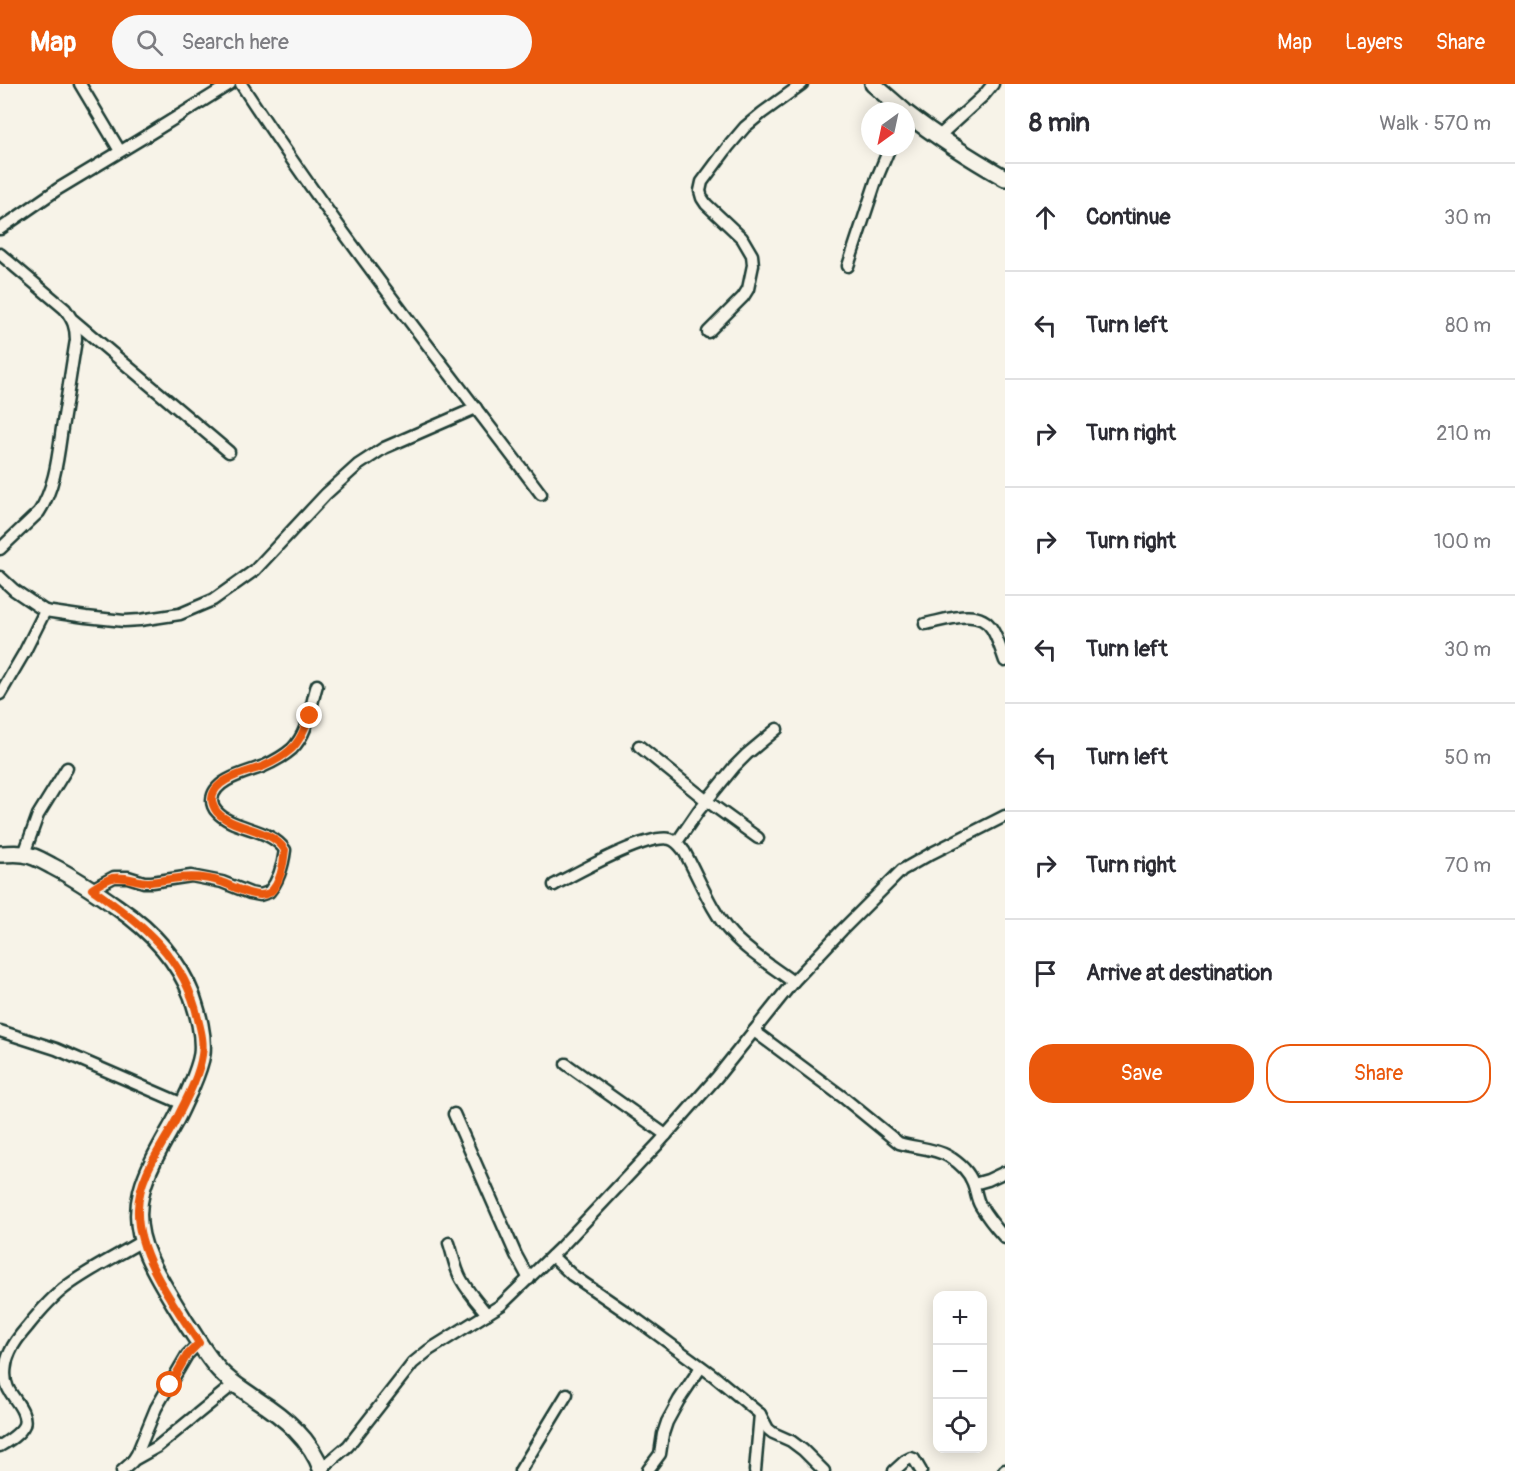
<!DOCTYPE html>
<html lang="en">
<head>
<meta charset="utf-8">
<style>
  body { margin:0; font-family:Pangolin,sans-serif; background:#f7f7f7; color:#2b2b33 }
  .controls { position:absolute; right:18px; bottom:18px; display:grid; overflow:hidden; border-radius:12px; box-shadow:0 3px 15px #0003 }
  .controls button { width:54px; height:54px; display:grid; place-items:center; padding:0; border:0; border-bottom:2px solid #e1e1e2; background:#fff; color:#2b2b33; font:30px sans-serif }
  .compass { position:absolute; left:861px; top:18px; width:54px; height:54px; border-radius:50%; background:#fff; box-shadow:0 3px 15px #0003; rotate:213deg }
  .stop { position:absolute; width:18px; height:18px; margin:-14px; border:4px solid #ea580c; border-radius:50%; background:#fff }
  .stop.end { background:#ea580c; border-color:#fff; box-shadow:0 2px 6px #0008 }
  .list { margin:0; padding:0; list-style:none }
  h2 { display:flex; justify-content:space-between; align-items:center; height:78px; margin:0; padding:0 24px; font-size:26px }
  h2 small { font-size:20px; font-weight:400; color:#7c7c81 }
  .list li { display:grid; grid-template-columns:39px 1fr auto; gap:18px; align-items:center; box-sizing:border-box; height:108px; padding:0 24px; border-top:2px solid #e1e1e2 }
  .list b { display:block; font-size:22px; white-space:nowrap }
  .list em { font-size:20px; font-style:normal; color:#7c7c81 }
  .actions { display:flex; gap:12px; padding:18px 24px }
  .actions a { flex:1; padding:14px 0; border:2px solid #ea580c; border-radius:24px; text-align:center; font-size:21px; color:#ea580c }
  .actions .main { background:#ea580c; color:#fff }
  .icon { flex:none; width:33px; height:33px; fill:none; stroke:currentColor; stroke-width:2; stroke-linecap:round; stroke-linejoin:round }
  .map { position:relative; flex:none; width:1005px; height:1387px; overflow:hidden }
  header { display:flex; align-items:center; gap:36px; box-sizing:border-box; height:84px; padding:0 30px; background:#ea580c; color:#fff }
  header strong { font-size:28px }
  nav { display:flex; gap:33px; margin-inline-start:auto; font-size:21px }
  .search { width:420px; height:54px; background:#f7f7f7; display:flex; align-items:center; gap:15px; box-sizing:border-box; padding:0 21px; border-radius:33px; color:#7c7c81; font-size:22px }
  main { display:flex }
  aside { flex:1; background:#fff }
  .map>svg:first-child { display:block }
  .lines { fill:none; stroke-linecap:round; stroke-linejoin:round }
  .street-casing { stroke:#1f3d34; stroke-width:15 }
  .secondary-casing { stroke:#1f3d34; stroke-width:20 }
  .street { stroke:#f7f3e8; stroke-width:10 }
  .secondary { stroke:#f7f3e8; stroke-width:15 }
  .route { stroke:#ea580c; stroke-width:8 }
</style>
</head>
<body>
<header>
<strong>Map</strong>
<div class="search"><svg class="icon" aria-label="search" viewBox="0 0 24 24"><circle cx="10" cy="10" r="6"/><path d="M15 15l6 6"/></svg>Search here</div>
<nav><a>Map</a><a>Layers</a><a>Share</a></nav>
</header>
<main>
<div class="map">
<svg width="1005" height="1387" viewBox="0 0 1005 1387">
  <rect width="100%" height="100%" fill="#f7f3e8"/>
  <filter id="ink" filterUnits="userSpaceOnUse"><feTurbulence type="fractalNoise" baseFrequency=".0167" numOctaves="2"/><feDisplacementMap in="SourceGraphic" scale="12" xChannelSelector="R" yChannelSelector="G"/><feConvolveMatrix kernelMatrix="1 2 1 2 8 2 1 2 1" color-interpolation-filters="sRGB"/></filter>
  <g filter="url(#ink)">
    <g class="lines">
      <g class="street-casing">
        <g id="street">
          <polyline points="80,0 120,67"/>
          <path d="M241,0c92,142 198,275 300,410"/>
          <polyline points="938,53 984,11 993,0"/>
          <polyline points="0,145 58,105 151,49 230,0"/>
          <path d="M0,170l65,55c8,11 11,18 11,31 -5,30 -9,59 -14,88 -4,28 -7,60 -23,84l-39,37"/>
          <polyline points="848,182 877,94 890,63"/>
          <polyline points="73,236 229,368"/>
          <polyline points="708,248 743,213 748,205 753,181 752,171 742,154 706,120 702,114 700,107 702,98 728,63 745,43 762,29 802,0"/>
          <polyline points="0,493 14,506 45,527 24,569 0,610"/>
          <polyline points="45,527 86,533 124,537 140,536 180,530 213,516 255,486 326,410 358,381 384,364 476,324"/>
          <path d="M925,540c21,-4 54,-17 67,5 6,10 9,21 13,32"/>
          <polyline points="639,662 707,717 758,754"/>
          <polyline points="677,758 699,726 734,683 747,670 777,645"/>
          <polyline points="24,770 38,731 67,684"/>
          <path d="M554,801c23,-12 93,-52 116,-46 7,2 10,7 14,12 14,25 28,62 47,82 17,19 42,34 62,49"/>
          <path d="M92,805l22,-12h14l16,5h8l39,-6 31,6 28,11 10,2 9,-3c10,-12 14,-26 16,-42 -16,-23 -52,-20 -68,-38 -3,-3 -5,-7 -5,-12 1,-21 37,-28 52,-34 9,-4 20,-10 28,-17 17,-17 18,-42 25,-64"/>
          <polyline points="0,947 56,965 183,1020"/>
          <path d="M754,947l90,67 55,45c16,5 35,5 49,13 10,6 21,16 25,27 3,7 3,15 7,22 7,12 16,23 25,33"/>
          <polyline points="566,980 666,1051"/>
          <polyline points="454,1030 516,1171 529,1195"/>
          <polyline points="974,1100 988,1096 1005,1088"/>
          <path d="M449,1159c4,12 6,25 12,36 7,13 17,24 26,35"/>
          <polyline points="552,1172 572,1191 639,1237 714,1292 760,1330 768,1345 773,1349 791,1357 803,1366 824,1387"/>
          <path d="M0,1362c8,-5 20,-12 24,-21 4,-13 -11,-26 -16,-37 -5,-10 -3,-26 2,-36 4,-10 11,-18 18,-26 12,-15 24,-29 39,-40 23,-17 50,-30 75,-45"/>
          <polyline points="132,1377 157,1363 234,1300"/>
          <polyline points="321,1385 348,1362 413,1279 429,1266 501,1221 561,1163 658,1060 717,993 793,898 842,846 902,786 932,769 1005,732"/>
          <polyline points="648,1386 660,1370 663,1350 667,1338 679,1316 701,1283"/>
          <polyline points="122,1387 132,1378 137,1370 156,1324 187,1271 199,1259"/>
          <polyline points="520,1387 567,1310"/>
          <polyline points="755,1387 760,1330"/>
          <polyline points="894,1387 905,1377 911,1374 914,1375 921,1387"/>
          <polyline points="1004,1387 1005,1386"/>
        </g>
      </g>
      <g class="secondary-casing">
        <g id="secondary">
          <polyline points="873,0 904,27"/>
          <path d="M906,29c31,24 64,45 99,65"/>
          <path d="M0,770c7,0 15,-1 23,0 10,1 20,7 29,12 23,12 44,26 65,41 32,22 61,52 75,89 6,18 12,38 10,58 -2,13 -8,26 -13,38 -5,10 -9,20 -14,29 -25,45 -51,83 -27,135 10,23 25,45 38,67 11,16 21,34 34,48 11,12 24,19 36,28 28,18 55,40 66,72"/>
        </g>
      </g>
      <use href="#street" class="street"/>
      <use href="#secondary" class="secondary"/>
    </g>
  </g>
  <g class="lines" filter="url(#ink)">
    <path class="route" d="M170,1301l17,-30 12,-12c-24,-37 -63,-88 -61,-134 1,-34 24,-62 39,-91 10,-20 22,-42 25,-63 2,-13 -1,-24 -4,-36 -13,-62 -57,-96 -106,-130 6,-4 13,-9 20,-11 13,-3 24,4 36,4 8,0 15,-2 23,-3 18,-3 33,-3 50,3 12,4 35,18 48,11 11,-7 15,-31 16,-43 -15,-23 -52,-20 -68,-38 -3,-4 -5,-7 -5,-13 1,-21 37,-27 52,-33 9,-4 18,-9 25,-15 11,-8 15,-23 21,-35"/>
  </g>
</svg>
<div class="controls">
<button>+</button>
<button>−</button>
<button><svg class="icon" aria-label="locate" viewBox="0 0 24 24"><circle cx="12" cy="12" r="6"/><path d="M12 2v4M12 18v4M2 12h4M18 12h4"/></svg></button>
</div>
<svg class="compass" viewBox="-18 -18 36 36"><path d="M0-13l5 13h-10z" fill="#e53935"/><path d="M0 13l5-13h-10z" fill="#7c7c81"/></svg>
<div class="stop" style="left:170px;top:1301px"></div>
<div class="stop end" style="left:310px;top:632px"></div>
</div>
<aside>
<h2>8 min<small>Walk · 570 m</small></h2>
<ul class="list">
<li><svg class="icon" aria-label="ahead" viewBox="0 0 24 24"><path d="M12 20V5M6 11l6-6 6 6"/></svg><div><b>Continue</b></div><em>30 m</em></li>
<li><svg class="icon" aria-label="left" viewBox="0 0 24 24"><path d="M17 20v-9H6M10 6l-5 5 5 5"/></svg><div><b>Turn left</b></div><em>80 m</em></li>
<li><svg class="icon" aria-label="right" viewBox="0 0 24 24"><path d="M7 20v-9h11M14 6l5 5-5 5"/></svg><div><b>Turn right</b></div><em>210 m</em></li>
<li><svg class="icon" aria-label="right" viewBox="0 0 24 24"><path d="M7 20v-9h11M14 6l5 5-5 5"/></svg><div><b>Turn right</b></div><em>100 m</em></li>
<li><svg class="icon" aria-label="left" viewBox="0 0 24 24"><path d="M17 20v-9H6M10 6l-5 5 5 5"/></svg><div><b>Turn left</b></div><em>30 m</em></li>
<li><svg class="icon" aria-label="left" viewBox="0 0 24 24"><path d="M17 20v-9H6M10 6l-5 5 5 5"/></svg><div><b>Turn left</b></div><em>50 m</em></li>
<li><svg class="icon" aria-label="right" viewBox="0 0 24 24"><path d="M7 20v-9h11M14 6l5 5-5 5"/></svg><div><b>Turn right</b></div><em>70 m</em></li>
<li><svg class="icon" aria-label="arrive" viewBox="0 0 24 24"><path d="M6 21V4h12l-3 4 3 4H6"/></svg><div><b>Arrive at destination</b></div></li>
</ul>
<div class="actions"><a class="main">Save</a><a>Share</a></div>
</aside>
</main>
</body>
</html>
